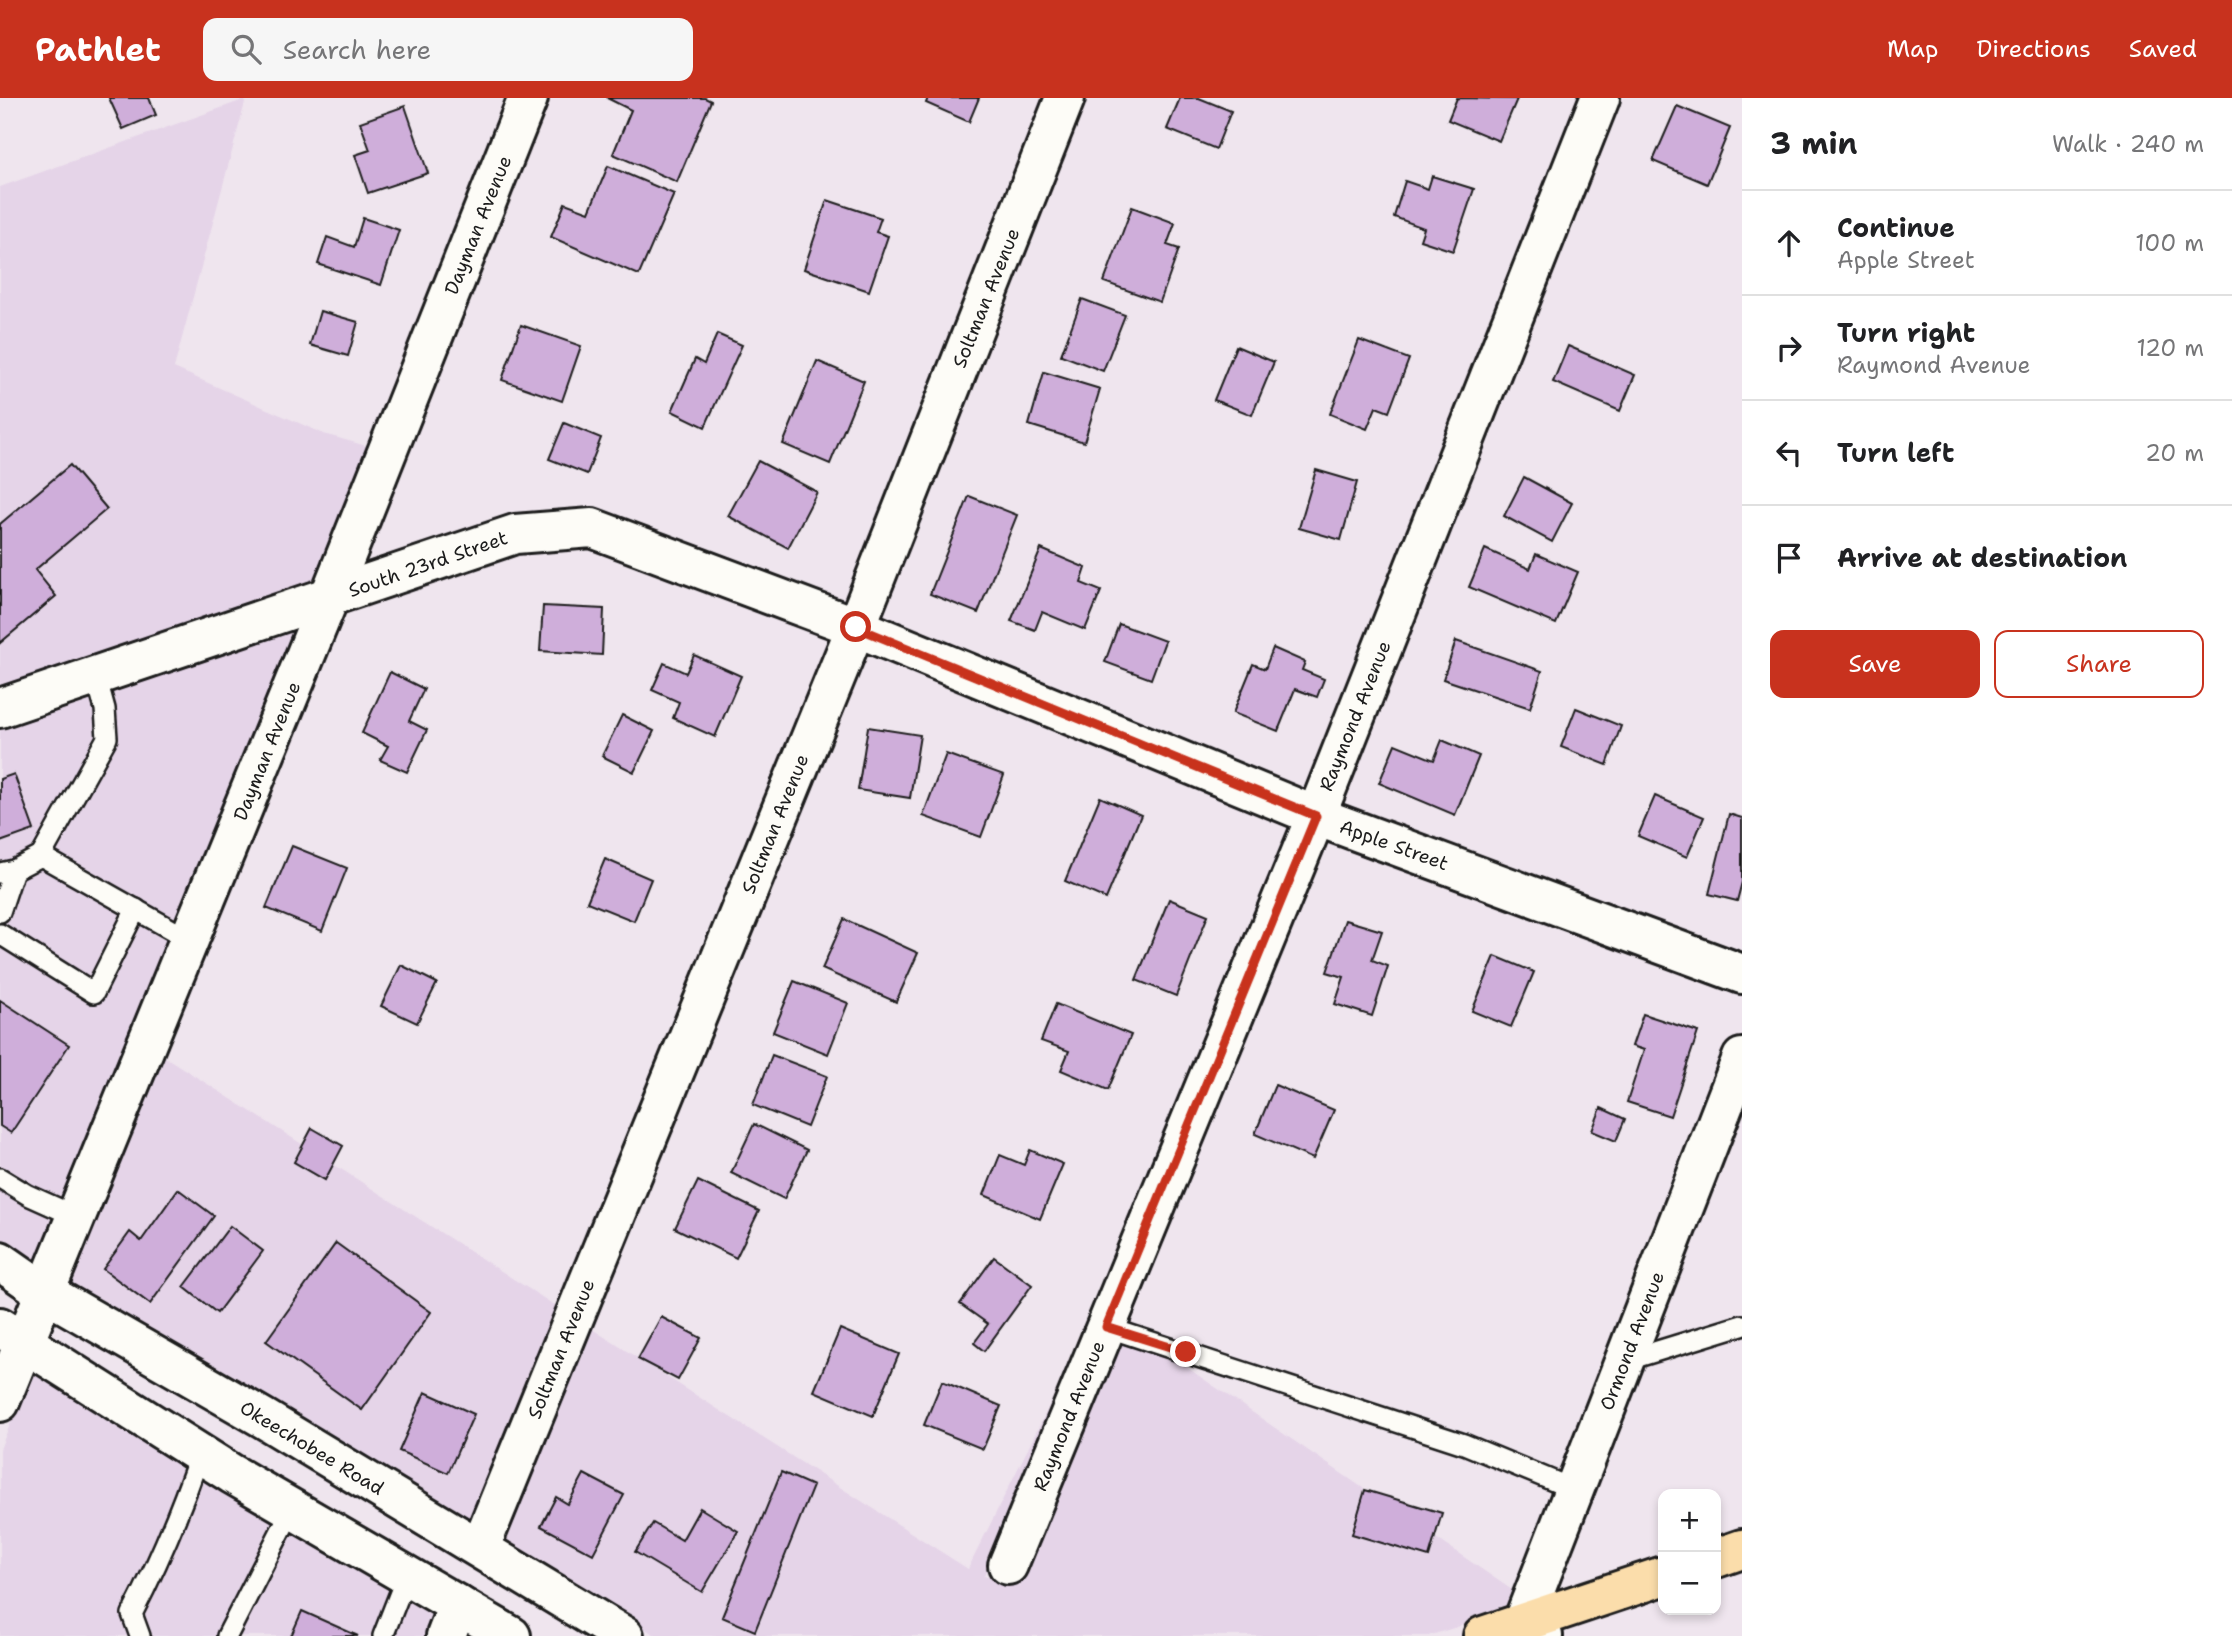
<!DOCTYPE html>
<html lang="en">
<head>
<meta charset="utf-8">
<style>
  body { margin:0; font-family:"Shantell Sans",sans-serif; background:#f6f6f6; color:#202124 }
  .controls { position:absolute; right:21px; bottom:21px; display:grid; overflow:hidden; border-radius:14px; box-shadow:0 4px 10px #0003 }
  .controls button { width:63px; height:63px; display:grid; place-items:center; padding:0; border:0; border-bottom:2px solid #e0e0e0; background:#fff; color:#202124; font:35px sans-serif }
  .stop { position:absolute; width:21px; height:21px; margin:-16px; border:5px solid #c8321e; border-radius:50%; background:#fff }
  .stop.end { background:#c8321e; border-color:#fff; box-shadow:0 2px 7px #0008 }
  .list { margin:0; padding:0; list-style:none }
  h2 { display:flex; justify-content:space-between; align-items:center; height:91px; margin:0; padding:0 28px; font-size:30px }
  h2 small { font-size:23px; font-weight:400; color:#757577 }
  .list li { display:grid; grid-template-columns:46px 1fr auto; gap:21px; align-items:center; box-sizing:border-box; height:105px; padding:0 28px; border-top:2px solid #e0e0e0 }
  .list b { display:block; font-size:26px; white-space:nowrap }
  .list p { margin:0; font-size:23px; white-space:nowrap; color:#757577 }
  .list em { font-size:23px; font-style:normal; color:#757577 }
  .actions { display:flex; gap:14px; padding:21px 28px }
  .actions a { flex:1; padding:16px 0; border:2px solid #c8321e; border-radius:14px; text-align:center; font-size:24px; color:#c8321e }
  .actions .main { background:#c8321e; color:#fff }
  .icon { flex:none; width:38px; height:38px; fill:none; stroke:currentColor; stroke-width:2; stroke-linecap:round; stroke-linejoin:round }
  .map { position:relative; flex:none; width:1742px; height:1538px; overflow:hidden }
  header { display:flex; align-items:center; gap:42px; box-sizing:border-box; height:98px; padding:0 35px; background:#c8321e; color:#fff }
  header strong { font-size:33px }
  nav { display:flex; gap:38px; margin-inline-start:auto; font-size:24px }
  .search { width:490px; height:63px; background:#f6f6f6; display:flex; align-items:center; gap:18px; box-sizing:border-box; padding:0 24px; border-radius:14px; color:#757577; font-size:26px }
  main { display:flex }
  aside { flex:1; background:#fff }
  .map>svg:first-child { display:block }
  .built { fill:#e5d4e8 }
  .building { fill:#cfaeda; stroke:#1c1c1c; stroke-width:2 }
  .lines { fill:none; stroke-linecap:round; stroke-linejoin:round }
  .lane-casing { stroke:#1c1c1c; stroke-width:24 }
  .street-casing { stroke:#1c1c1c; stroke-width:44 }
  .secondary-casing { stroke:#1c1c1c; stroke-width:44 }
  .primary-casing { stroke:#1c1c1c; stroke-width:44 }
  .lane { stroke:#fdfcf7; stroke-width:19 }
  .street { stroke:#fdfcf7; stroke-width:38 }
  .secondary { stroke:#fdfcf7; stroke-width:38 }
  .primary { stroke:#fbddab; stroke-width:38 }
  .route { stroke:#c8321e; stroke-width:9 }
  .labels { text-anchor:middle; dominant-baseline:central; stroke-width:7; stroke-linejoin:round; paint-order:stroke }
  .street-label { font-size:19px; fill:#1c1c1c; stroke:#fdfcf7 }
</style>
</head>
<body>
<header>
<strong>Pathlet</strong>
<div class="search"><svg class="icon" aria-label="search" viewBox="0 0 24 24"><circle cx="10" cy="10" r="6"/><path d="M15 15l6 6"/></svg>Search here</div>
<nav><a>Map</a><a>Directions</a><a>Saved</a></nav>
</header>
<main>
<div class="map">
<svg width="1742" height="1538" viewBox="0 0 1742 1538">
  <rect width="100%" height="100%" fill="#efe5ee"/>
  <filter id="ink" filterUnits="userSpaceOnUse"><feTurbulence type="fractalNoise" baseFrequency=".0143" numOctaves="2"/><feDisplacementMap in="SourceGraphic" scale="14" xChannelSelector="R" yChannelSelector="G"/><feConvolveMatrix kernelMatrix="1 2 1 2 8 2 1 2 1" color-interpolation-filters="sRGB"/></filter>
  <g filter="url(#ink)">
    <g class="built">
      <polygon points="246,1 174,270 324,336 370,349 315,487 0,593 0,89"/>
      <polygon points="298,527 38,1168 0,1142 0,628"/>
      <polygon points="162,957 559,1210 471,1425 68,1188"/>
      <polygon points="1126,1228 1515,1494 1508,1513 1428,1538 657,1538 501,1443 589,1229 968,1471 1078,1250 984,1478 1019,1488"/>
      <polygon points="33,1270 436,1515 427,1538 0,1538 0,1351"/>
    </g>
    <g class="building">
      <polygon points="109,0 149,0 156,17 123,31"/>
      <polygon points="607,0 705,0 711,3 677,84 613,56 631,12"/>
      <polygon points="928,0 979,0 969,24 926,5"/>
      <polygon points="1180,0 1199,0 1231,13 1216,51 1167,31"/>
      <polygon points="1457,0 1517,1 1499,43 1448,22"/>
      <polygon points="405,8 428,75 368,95 355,57 370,52 360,24"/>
      <polygon points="1677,8 1730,30 1707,86 1653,63"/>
      <polygon points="608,68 674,96 639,177 551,139 565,105 589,114"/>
      <polygon points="1432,78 1474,91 1453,153 1420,142 1424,130 1394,119 1405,83 1428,91"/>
      <polygon points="827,102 881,120 876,134 888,138 869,193 804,171"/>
      <polygon points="1132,109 1175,125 1167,147 1179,151 1160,204 1104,184"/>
      <polygon points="363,120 399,132 381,187 318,166 327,139 354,149"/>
      <polygon points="1082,201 1125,217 1103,273 1061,257"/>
      <polygon points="320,213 358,224 348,258 310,247"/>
      <polygon points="521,227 581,248 562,303 502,282"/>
      <polygon points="717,236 742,247 705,329 672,313 695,261 704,266"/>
      <polygon points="1359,242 1409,261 1389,314 1376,309 1367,331 1330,316"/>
      <polygon points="1236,248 1274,264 1252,317 1214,302"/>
      <polygon points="1568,248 1635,277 1620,313 1553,284"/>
      <polygon points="817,263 864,283 830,366 783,346"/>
      <polygon points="1044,274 1100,291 1084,344 1029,327"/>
      <polygon points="564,325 601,340 587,376 549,361"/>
      <polygon points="758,363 817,394 788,450 728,418"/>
      <polygon points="70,367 107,411 35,472 56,498 0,545 0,426"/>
      <polygon points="1316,372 1357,384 1341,442 1299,430"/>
      <polygon points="1524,379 1572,405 1552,444 1504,418"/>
      <polygon points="969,398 1017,417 978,515 930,496"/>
      <polygon points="1041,451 1086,470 1081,485 1101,493 1085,532 1042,514 1035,532 1011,523"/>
      <polygon points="1485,451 1530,471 1536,456 1578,474 1556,526 1469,489"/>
      <polygon points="543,508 604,511 602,557 540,553"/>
      <polygon points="1119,526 1165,543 1151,581 1105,564"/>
      <polygon points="1456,543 1542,573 1530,610 1443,581"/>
      <polygon points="1273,550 1305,564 1302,572 1324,581 1317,599 1295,591 1278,633 1233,615 1253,566 1265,571"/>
      <polygon points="694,557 741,578 715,639 673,620 679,604 652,592 664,565 686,575"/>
      <polygon points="390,574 424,591 409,623 427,632 407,674 380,662 388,648 362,635"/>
      <polygon points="1576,610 1621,628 1607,667 1561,649"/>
      <polygon points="622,617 654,633 634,674 602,658"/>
      <polygon points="868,629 920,637 910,700 858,692"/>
      <polygon points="1442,642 1479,658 1455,717 1379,685 1395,646 1434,662"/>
      <polygon points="946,656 1004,677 981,739 923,718"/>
      <polygon points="14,676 34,732 0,744 0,681"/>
      <polygon points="1655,698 1704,719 1687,759 1638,738"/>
      <polygon points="1100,699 1141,717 1106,801 1065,783"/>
      <polygon points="1729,716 1742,720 1742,784 1737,803 1709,796"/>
      <polygon points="292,748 347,770 322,833 266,810"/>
      <polygon points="605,761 651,781 634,823 587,804"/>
      <polygon points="1169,801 1208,817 1176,898 1136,882"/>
      <polygon points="844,821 918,855 896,904 822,871"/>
      <polygon points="1345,822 1382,833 1372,862 1388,868 1372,918 1335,906 1344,879 1327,874"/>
      <polygon points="1495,858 1534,874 1511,929 1472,913"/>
      <polygon points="401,867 437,885 417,925 381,908"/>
      <polygon points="794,883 848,905 828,956 773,934"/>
      <polygon points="0,902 69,947 11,1035 0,1028"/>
      <polygon points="1056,906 1131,937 1108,992 1061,972 1069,953 1041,943"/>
      <polygon points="1643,916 1698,934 1670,1018 1627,1004 1644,952 1632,948"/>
      <polygon points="772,957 827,978 807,1029 753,1007"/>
      <polygon points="1275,987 1334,1012 1313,1061 1255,1036"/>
      <polygon points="1601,1010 1625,1021 1616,1043 1592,1033"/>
      <polygon points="754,1026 807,1052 784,1101 731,1075"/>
      <polygon points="312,1030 343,1048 325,1082 294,1064"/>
      <polygon points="1030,1052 1063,1066 1040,1121 984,1097 1000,1057 1024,1067"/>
      <polygon points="698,1083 759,1113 736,1160 675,1130"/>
      <polygon points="178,1091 214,1118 150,1206 103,1171 130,1134 141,1143"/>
      <polygon points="230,1128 263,1153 217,1215 184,1189"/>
      <polygon points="336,1145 431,1214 362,1312 266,1243"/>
      <polygon points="994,1159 1032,1187 984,1253 974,1245 988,1226 960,1206"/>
      <polygon points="661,1219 701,1240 678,1282 638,1261"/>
      <polygon points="840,1231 899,1256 873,1318 814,1293"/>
      <polygon points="942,1283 1001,1308 983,1351 924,1327"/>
      <polygon points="425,1294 474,1316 448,1375 399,1353"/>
      <polygon points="781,1374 813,1388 755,1533 722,1519"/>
      <polygon points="584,1376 624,1397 593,1456 541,1428 556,1399 568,1406"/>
      <polygon points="1365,1392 1442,1415 1429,1459 1352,1436"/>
      <polygon points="700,1410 738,1433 702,1494 635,1454 653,1425 682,1442"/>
      <polygon points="302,1513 358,1538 291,1538"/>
    </g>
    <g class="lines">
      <g class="lane-casing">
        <g id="lane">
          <polyline points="41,758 107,640 105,611 96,578"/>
          <polyline points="0,775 14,772 41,758 190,842"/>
          <polyline points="0,814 14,772"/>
          <polyline points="0,836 94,895 136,811"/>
          <polyline points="0,1080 28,1097 77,1119"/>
          <polyline points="1106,1229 1464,1346 1575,1392"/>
          <polyline points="1625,1263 1742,1227"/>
          <path d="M140,1538l-8,-22c27,-52 49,-105 68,-160"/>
          <polyline points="227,1538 292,1411"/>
          <polyline points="383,1538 407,1477"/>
        </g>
      </g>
      <g class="street-casing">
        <g id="street">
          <polyline points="0,610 515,436 592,430 856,529 1316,718 1742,876"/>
          <polyline points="0,1304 329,500 528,0"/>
          <polyline points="480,1450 856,529 1065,0"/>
          <polyline points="1008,1467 1316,718 1600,0"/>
          <polyline points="446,1538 458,1507"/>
          <polyline points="1543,1538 1522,1526 1742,960"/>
        </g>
      </g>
      <g class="secondary-casing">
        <g id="secondary">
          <polyline points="0,1163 46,1195 263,1320 624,1538"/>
          <polyline points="0,1229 232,1376 511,1538"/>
        </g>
      </g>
      <g class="primary-casing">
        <g id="primary">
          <polyline points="1716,1460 1742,1451"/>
          <polyline points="1483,1538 1663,1478"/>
        </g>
      </g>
      <use href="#lane" class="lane"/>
      <use href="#street" class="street"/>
      <use href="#secondary" class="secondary"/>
      <use href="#primary" class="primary"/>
    </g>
  </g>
  <g class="lines" filter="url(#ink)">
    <polyline class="route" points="856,529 1316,718 1106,1229 1186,1254"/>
  </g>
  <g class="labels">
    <g class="street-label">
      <text transform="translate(478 127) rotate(-68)">Dayman Avenue</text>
      <text transform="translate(986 200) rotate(-68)">Soltman Avenue</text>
      <text transform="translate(428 466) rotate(-19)">South 23rd Street</text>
      <text transform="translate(1355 618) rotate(-68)">Raymond Avenue</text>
      <text transform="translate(267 653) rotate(-68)">Dayman Avenue</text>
      <text transform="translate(775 726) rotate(-68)">Soltman Avenue</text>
      <text transform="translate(1394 747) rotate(20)">Apple Street</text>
      <text transform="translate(1632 1243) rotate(-69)">Ormond Avenue</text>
      <text transform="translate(561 1251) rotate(-68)">Soltman Avenue</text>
      <text transform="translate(1069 1318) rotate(-68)">Raymond Avenue</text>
      <text transform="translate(312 1350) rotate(31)">Okeechobee Road</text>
    </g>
  </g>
</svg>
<div class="controls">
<button>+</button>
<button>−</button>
</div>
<div class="stop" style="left:856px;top:529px"></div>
<div class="stop end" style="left:1186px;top:1254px"></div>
</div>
<aside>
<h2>3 min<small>Walk · 240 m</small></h2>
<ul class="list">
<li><svg class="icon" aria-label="ahead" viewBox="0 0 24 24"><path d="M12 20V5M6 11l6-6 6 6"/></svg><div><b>Continue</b><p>Apple Street</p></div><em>100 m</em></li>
<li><svg class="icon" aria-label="right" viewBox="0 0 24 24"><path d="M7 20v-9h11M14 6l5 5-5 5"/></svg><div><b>Turn right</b><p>Raymond Avenue</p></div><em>120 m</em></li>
<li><svg class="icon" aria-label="left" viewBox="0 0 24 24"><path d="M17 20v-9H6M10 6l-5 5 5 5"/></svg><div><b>Turn left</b></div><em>20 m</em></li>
<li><svg class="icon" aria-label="arrive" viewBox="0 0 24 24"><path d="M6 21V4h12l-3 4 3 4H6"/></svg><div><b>Arrive at destination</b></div></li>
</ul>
<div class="actions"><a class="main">Save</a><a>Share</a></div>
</aside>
</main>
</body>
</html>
